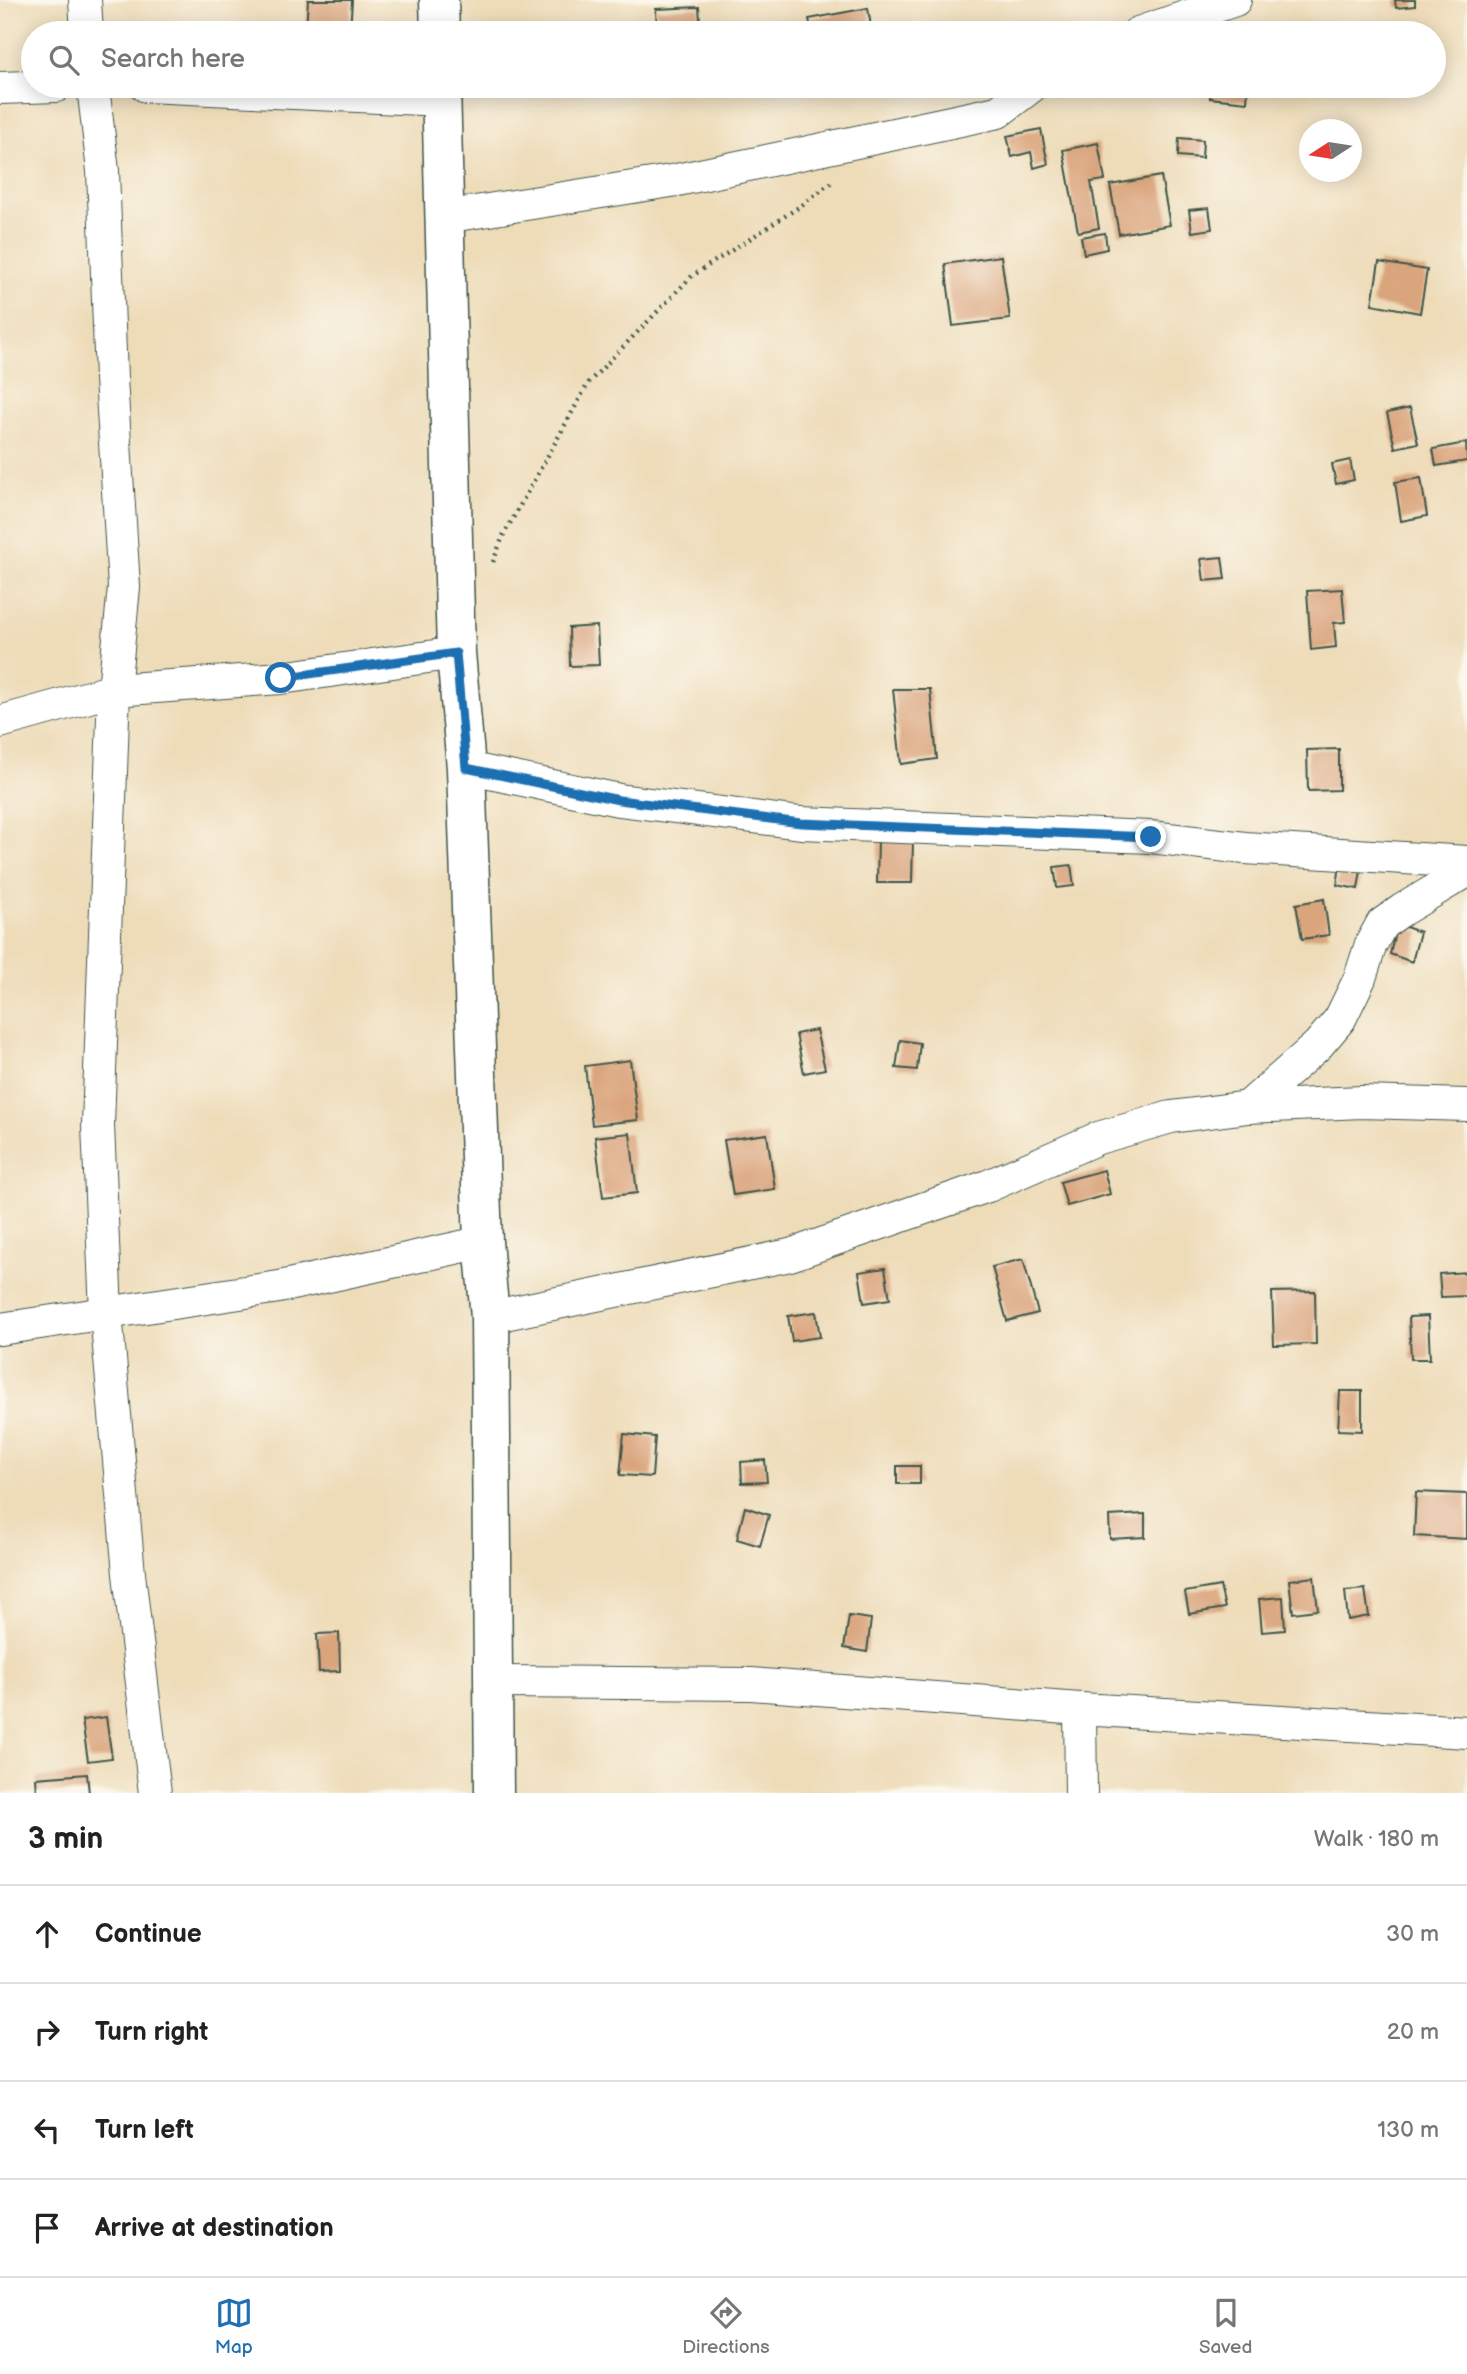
<!DOCTYPE html>
<html lang="en">
<head>
<meta charset="utf-8">
<style>
  body { margin:0; font-family:"Balsamiq Sans",sans-serif; background:#f6f6f6; color:#222 }
  .compass { position:absolute; left:1299px; top:119px; width:63px; height:63px; border-radius:50%; background:#fff; box-shadow:0 4px 18px #0003; rotate:258deg }
  .stop { position:absolute; width:21px; height:21px; margin:-16px; border:5px solid #1f6fb2; border-radius:50%; background:#fff }
  .stop.end { background:#1f6fb2; border-color:#fff; box-shadow:0 2px 7px #0008 }
  .list { margin:0; padding:0; list-style:none }
  h2 { display:flex; justify-content:space-between; align-items:center; height:91px; margin:0; padding:0 28px; font-size:30px }
  h2 small { font-size:23px; font-weight:400; color:#767676 }
  .list li { display:grid; grid-template-columns:46px 1fr auto; gap:21px; align-items:center; box-sizing:border-box; height:98px; padding:0 28px; border-top:2px solid #e0e0e0 }
  .list b { display:block; font-size:26px; white-space:nowrap }
  .list em { font-size:23px; font-style:normal; color:#767676 }
  .icon { flex:none; width:38px; height:38px; fill:none; stroke:currentColor; stroke-width:2; stroke-linecap:round; stroke-linejoin:round }
  .map { position:relative; flex:none; width:1467px; height:1793px; overflow:hidden }
  .search { position:absolute; background:#fff; box-shadow:0 4px 18px #0003; left:21px; right:21px; top:21px; height:77px; display:flex; align-items:center; gap:18px; box-sizing:border-box; padding:0 24px; border-radius:38px; color:#767676; font-size:26px }
  .sheet { height:483px; background:#fff }
  nav { display:flex; justify-content:space-around; align-items:center; box-sizing:border-box; height:98px; border-top:2px solid #e0e0e0; background:#fff; font-size:19px; color:#767676 }
  nav a { display:grid; justify-items:center; gap:4px }
  nav .on { color:#1f6fb2 }
  .map>svg:first-child { display:block }
  .building { fill:#daa47d }
  .lines { fill:none; stroke-linecap:round; stroke-linejoin:round }
  .minor-casing { stroke:#3e5548; stroke-width:34 }
  .tertiary-casing { stroke:#3e5548; stroke-width:41 }
  .path { stroke:#3e5548; stroke-width:4.5; stroke-dasharray:2 5; stroke-linecap:butt }
  .minor { stroke:#fff; stroke-width:32 }
  .tertiary { stroke:#fff; stroke-width:38 }
  .route { stroke:#1f6fb2; stroke-width:9 }
</style>
</head>
<body>
<div class="map">
<svg width="1467" height="1793" viewBox="0 0 1467 1793">
  <rect width="100%" height="100%" fill="#fbf7ec"/>
  <filter id="ink" filterUnits="userSpaceOnUse"><feTurbulence type="fractalNoise" baseFrequency=".0143" numOctaves="2"/><feDisplacementMap in="SourceGraphic" scale="14" xChannelSelector="R" yChannelSelector="G"/><feConvolveMatrix kernelMatrix="1 2 1 2 8 2 1 2 1" color-interpolation-filters="sRGB"/></filter>
  <filter id="wash" filterUnits="userSpaceOnUse"><feTurbulence type="fractalNoise" baseFrequency=".00686" numOctaves="4" result="noise"/><feDisplacementMap in="SourceGraphic" scale="28" xChannelSelector="R" yChannelSelector="G"/><feGaussianBlur stdDeviation="1.57" result="paint"/><feColorMatrix in="noise" values="0 0 0 0 0 0 0 0 0 0 0 0 0 0 0 0 0 1.4 0 .05"/><feComposite in="paint" operator="in"/></filter>
  <g filter="url(#wash)">
    <rect width="100%" height="100%" fill="#eedcb9"/>
    <g id="blocks">
      <g class="building">
        <polygon points="308,0 352,0 350,31 306,28"/>
        <polygon points="1395,0 1415,0 1415,6 1396,8"/>
        <polygon points="699,7 701,33 657,33 656,9"/>
        <polygon points="868,8 872,33 812,33 809,19"/>
        <polygon points="1211,86 1248,86 1247,102 1210,98"/>
        <polygon points="1041,129 1048,164 1034,168 1031,152 1012,157 1007,136"/>
        <polygon points="1179,138 1203,140 1202,158 1178,156"/>
        <polygon points="1098,143 1105,180 1091,182 1099,228 1078,232 1063,150"/>
        <polygon points="1161,176 1170,225 1119,234 1110,185"/>
        <polygon points="1209,208 1212,229 1192,232 1189,210"/>
        <polygon points="1105,233 1107,249 1084,254 1081,237"/>
        <polygon points="1001,256 1010,319 953,326 945,264"/>
        <polygon points="1379,262 1427,270 1420,313 1372,304"/>
        <polygon points="1410,408 1418,443 1395,448 1387,413"/>
        <polygon points="1466,443 1467,461 1436,466 1433,449"/>
        <polygon points="1350,460 1354,480 1336,484 1332,464"/>
        <polygon points="1421,478 1427,516 1401,521 1395,482"/>
        <polygon points="1222,557 1225,579 1204,581 1201,559"/>
        <polygon points="1342,589 1345,622 1334,623 1336,647 1311,650 1307,591"/>
        <polygon points="597,626 599,665 570,666 569,628"/>
        <polygon points="893,689 930,689 937,759 901,764"/>
        <polygon points="1339,749 1339,790 1308,791 1307,750"/>
        <polygon points="878,840 913,840 912,883 877,883"/>
        <polygon points="1071,865 1074,886 1057,888 1054,867"/>
        <polygon points="1340,866 1361,870 1358,889 1337,885"/>
        <polygon points="1324,899 1329,935 1302,939 1296,904"/>
        <polygon points="1397,924 1420,932 1412,962 1390,954"/>
        <polygon points="816,1030 825,1069 804,1073 796,1034"/>
        <polygon points="900,1040 920,1043 917,1070 896,1068"/>
        <polygon points="630,1060 638,1120 592,1125 585,1066"/>
        <polygon points="630,1133 637,1193 603,1197 595,1137"/>
        <polygon points="767,1134 775,1189 733,1195 724,1140"/>
        <polygon points="1104,1170 1110,1194 1067,1206 1060,1182"/>
        <polygon points="1023,1259 1038,1313 1007,1321 992,1267"/>
        <polygon points="885,1268 890,1299 864,1303 859,1272"/>
        <polygon points="1467,1272 1467,1296 1441,1297 1439,1274"/>
        <polygon points="1315,1291 1316,1344 1274,1345 1272,1292"/>
        <polygon points="816,1312 820,1337 792,1341 788,1316"/>
        <polygon points="1428,1316 1430,1359 1411,1359 1409,1317"/>
        <polygon points="1340,1391 1362,1391 1362,1431 1338,1430"/>
        <polygon points="624,1434 655,1437 652,1477 620,1475"/>
        <polygon points="765,1460 767,1482 742,1483 741,1462"/>
        <rect x="897" y="1466" width="23" height="18"/>
        <polygon points="1416,1492 1467,1494 1467,1539 1414,1536"/>
        <polygon points="745,1507 769,1515 760,1546 737,1539"/>
        <polygon points="1145,1514 1145,1537 1110,1539 1109,1516"/>
        <polygon points="1314,1577 1318,1610 1293,1613 1289,1580"/>
        <polygon points="1220,1586 1225,1608 1189,1614 1185,1592"/>
        <polygon points="1365,1589 1369,1616 1348,1620 1345,1591"/>
        <polygon points="1283,1597 1285,1630 1262,1632 1259,1599"/>
        <polygon points="849,1616 871,1619 867,1652 844,1648"/>
        <polygon points="339,1633 340,1671 319,1672 317,1634"/>
        <polygon points="106,1717 112,1758 88,1761 82,1720"/>
        <polygon points="87,1774 89,1793 37,1793 36,1778"/>
      </g>
    </g>
  </g>
  <g filter="url(#ink)">
    <use href="#blocks" fill-opacity="0" stroke="#3e5548" stroke-width="2"/>
    <g class="lines">
      <g class="minor-casing">
        <g id="minor">
          <polyline points="85,0 87,33"/>
          <polyline points="1138,33 1235,0"/>
          <polyline points="93,86 103,171 111,378 124,587 114,690 98,1125 106,1313 129,1574 155,1793"/>
          <polyline points="146,86 442,100"/>
          <polyline points="0,88 56,86"/>
          <polyline points="444,217 677,180 998,112 1032,86"/>
          <polyline points="0,722 114,690 281,678 456,653"/>
          <polyline points="466,768 619,800 801,823 1151,837 1245,848 1467,862"/>
          <polyline points="1248,1107 1318,1045 1340,1019 1360,978 1371,944 1382,924 1402,910 1467,871"/>
          <polyline points="490,1317 790,1255 988,1186 1098,1138 1171,1117 1248,1107 1362,1102 1467,1105"/>
          <polyline points="0,1329 279,1287 483,1242"/>
          <polyline points="494,1682 751,1684 1080,1709 1467,1732"/>
          <polyline points="1080,1709 1081,1793"/>
        </g>
      </g>
      <g class="tertiary-casing">
        <g id="tertiary">
          <polyline points="439,0 440,33"/>
          <polyline points="441,86 456,653 466,768 483,1242 490,1317 494,1793"/>
        </g>
      </g>
      <polyline class="path" points="493,562 503,536 589,382 692,276 799,207 831,183"/>
      <use href="#minor" class="minor"/>
      <use href="#tertiary" class="tertiary"/>
    </g>
  </g>
  <g class="lines" filter="url(#ink)">
    <polyline class="route" points="281,678 456,653 466,768 619,800 801,823 1151,837"/>
  </g>
</svg>
<svg class="compass" viewBox="-18 -18 36 36"><path d="M0-13l5 13h-10z" fill="#e53935"/><path d="M0 13l5-13h-10z" fill="#767676"/></svg>
<div class="stop" style="left:281px;top:678px"></div>
<div class="stop end" style="left:1151px;top:837px"></div>
<div class="search"><svg class="icon" aria-label="search" viewBox="0 0 24 24"><circle cx="10" cy="10" r="6"/><path d="M15 15l6 6"/></svg>Search here</div>
</div>
<section class="sheet">
<h2>3 min<small>Walk · 180 m</small></h2>
<ul class="list">
<li><svg class="icon" aria-label="ahead" viewBox="0 0 24 24"><path d="M12 20V5M6 11l6-6 6 6"/></svg><div><b>Continue</b></div><em>30 m</em></li>
<li><svg class="icon" aria-label="right" viewBox="0 0 24 24"><path d="M7 20v-9h11M14 6l5 5-5 5"/></svg><div><b>Turn right</b></div><em>20 m</em></li>
<li><svg class="icon" aria-label="left" viewBox="0 0 24 24"><path d="M17 20v-9H6M10 6l-5 5 5 5"/></svg><div><b>Turn left</b></div><em>130 m</em></li>
<li><svg class="icon" aria-label="arrive" viewBox="0 0 24 24"><path d="M6 21V4h12l-3 4 3 4H6"/></svg><div><b>Arrive at destination</b></div></li>
</ul>
</section>
<nav>
<a class="on"><svg class="icon" aria-label="map" viewBox="0 0 24 24"><path d="M3 6l6-2 6 2 6-2v14l-6 2-6-2-6 2zM9 4v14M15 6v14"/></svg>Map</a>
<a><svg class="icon" aria-label="directions" viewBox="0 0 24 24"><path d="M12 3l9 9-9 9-9-9zM9 14v-3h6M13 9l2 2-2 2"/></svg>Directions</a>
<a><svg class="icon" aria-label="saved" viewBox="0 0 24 24"><path d="M7 4h10v16l-5-4-5 4z"/></svg>Saved</a>
</nav>
</body>
</html>
